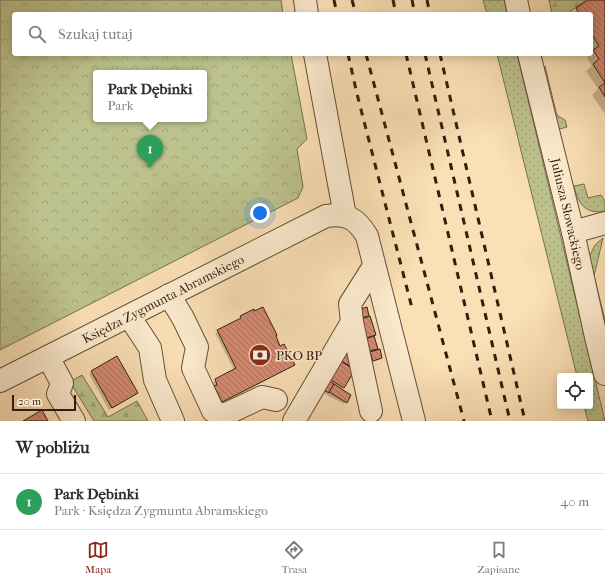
<!DOCTYPE html>
<html lang="pl">
<head>
<meta charset="utf-8">
<style>
  body { margin:0; font-family:"IM FELL French Canon",serif; background:#f7f7f7; color:#2b2b33 }
  .controls { position:absolute; right:12px; bottom:12px; display:grid; overflow:hidden; border-radius:4px; box-shadow:0 2px 10px #0003 }
  .controls button { width:36px; height:36px; display:grid; place-items:center; padding:0; border:0; border-bottom:1px solid #e1e1e2; background:#fff; color:#2b2b33; font:20px sans-serif }
  .scale { position:absolute; left:12px; bottom:10px; width:64px; box-sizing:border-box; padding-left:4px; border:2px solid #351d0e; border-top:0; font-size:11px; line-height:14px; white-space:nowrap; color:#351d0e; -webkit-text-stroke:3px #fcebcf; paint-order:stroke }
  .you { position:absolute; left:260px; top:213px; width:14px; height:14px; margin:-10px; border:3px solid #fff; border-radius:50%; background:#1a73e8; box-shadow:0 0 0 6px #1a73e833 }
  .badge { display:grid; place-items:center; width:26px; height:26px; border-radius:50%; background:#8f2418; color:#fff; font-size:13px; font-weight:700 }
  .pin { position:absolute; translate:-50% -33px; filter:drop-shadow(0 1px 2px #0008) }
  .pin::after { content:''; position:absolute; top:21px; width:14px; height:12px; background:inherit; clip-path:polygon(0 0,100% 0,50% 100%) }
  .popup { position:absolute; left:93px; top:70px; width:114px; height:52px; box-sizing:border-box; display:grid; place-content:center; border-radius:4px; background:#fff; filter:drop-shadow(0 1px 3px #0005); font-size:13px; white-space:nowrap; color:#7c7c81 }
  .popup b { font-size:15px; color:#2b2b33 }
  .popup::after { content:''; position:absolute; left:50%; top:100%; margin-left:-8px; border:8px solid transparent; border-top-color:#fff }
  .list { margin:0; padding:0; list-style:none }
  h2 { display:flex; justify-content:space-between; align-items:center; height:52px; margin:0; padding:0 16px; font-size:17px }
  h2 small { font-size:13px; font-weight:400; color:#7c7c81 }
  .list li { display:grid; grid-template-columns:26px 1fr auto; gap:12px; align-items:center; box-sizing:border-box; height:56px; padding:0 16px; border-top:1px solid #e1e1e2 }
  .list b { display:block; font-size:15px; white-space:nowrap }
  .list p { margin:0; font-size:13px; white-space:nowrap; color:#7c7c81 }
  .list em { font-size:13px; font-style:normal; color:#7c7c81 }
  .icon { flex:none; width:22px; height:22px; fill:none; stroke:currentColor; stroke-width:2; stroke-linecap:round; stroke-linejoin:round }
  .map { position:relative; flex:none; width:605px; height:421px; overflow:hidden }
  .search { position:absolute; background:#fff; box-shadow:0 2px 10px #0003; left:12px; right:12px; top:12px; height:44px; display:flex; align-items:center; gap:10px; box-sizing:border-box; padding:0 14px; border-radius:4px; color:#7c7c81; font-size:15px }
  .sheet { height:108px; background:#fff }
  nav { display:flex; justify-content:space-around; align-items:center; box-sizing:border-box; height:56px; border-top:1px solid #e1e1e2; background:#fff; font-size:11px; color:#7c7c81 }
  nav a { display:grid; justify-items:center; gap:2px }
  nav .on { color:#8f2418 }
  .map>svg:first-child { display:block }
  .grass { fill:url(#grass-dots); stroke:#79704e }
  .forest { fill:url(#forest-firs); stroke:#79704e }
  .park { fill:url(#park-crowns); stroke:#79704e; fill-rule:evenodd }
  .shadow { fill:#0003 }
  .building { fill:url(#building-back-hatch); stroke:#351d0e }
  .lines { fill:none; stroke-linecap:round; stroke-linejoin:round }
  .minor-casing { stroke:#664e38; stroke-width:24 }
  .minor { stroke:#fcebcf; stroke-width:22 }
  .rail { stroke:#351d0e; stroke-width:3; stroke-dasharray:7 7; stroke-linecap:butt }
  .labels { text-anchor:middle; dominant-baseline:central; stroke-width:3; stroke-linejoin:round; paint-order:stroke }
  .street-label { font-size:13px; fill:#351d0e; stroke:#fcebcf }
  .poi-label { font-size:13px; fill:#351d0e; stroke:#fcebcf; text-anchor:start }
</style>
</head>
<body>
<div class="map">
<svg width="605" height="421" viewBox="0 0 605 421">
  <defs>
    <pattern id="grass-dots" width="8" height="8" patternUnits="userSpaceOnUse"><rect width="8" height="8" fill="#bdc38e"/><path d="M2 2h.1M6 6h.1" fill="none" stroke="#a3a779" stroke-width="1.8" stroke-linecap="round"/></pattern>
    <pattern id="forest-firs" width="22" height="20" patternUnits="userSpaceOnUse"><rect width="22" height="20" fill="#bdc38e"/><path d="M5 1l3.5 6h-7zM16 11l3.5 6h-7z" fill="#a3a779"/></pattern>
    <pattern id="park-crowns" width="20" height="18" patternUnits="userSpaceOnUse"><rect width="20" height="18" fill="#bdc38e"/><path d="M2 6a3 3 0 1 1 6 0M12 15a3 3 0 1 1 6 0" fill="none" stroke="#a3a779"/></pattern>
    <pattern id="building-back-hatch" width="6" height="6" patternUnits="userSpaceOnUse"><rect width="6" height="6" fill="#d88b74"/><path d="M-1 5l2 2M0 0l6 6M5-1l2 2" fill="none" stroke="#b0715e"/></pattern>
  </defs>
  <rect width="100%" height="100%" fill="#fbe0b5"/>
  <filter id="stains"><feTurbulence type="fractalNoise" baseFrequency=".005" numOctaves="4"/><feColorMatrix values="0 0 0 0 .2 0 0 0 0 .09 0 0 0 0 .02 0 0 0 .5 -.17"/></filter>
  <radialGradient id="worn" r=".72"><stop offset=".6" stop-color="#630" stop-opacity="0"/><stop offset="1" stop-color="#630" stop-opacity=".3"/></radialGradient>
  <g class="grass">
    <polygon points="483,0 504,0 508,14 487,14"/>
    <polygon points="497,54 517,54 605,421 588,421 584,406 590,406 590,376 577,376"/>
    <polygon points="545,66 556,112 558,116 565,120 567,127 556,130 543,70"/>
    <path d="M584,184l4,14 13,-3 4,6v10c-20,4 -27,-8 -31,-25z"/>
    <polygon points="603,238 594,276 605,320 605,332 589,257 595,245"/>
  </g>
  <g class="forest">
    <polygon points="549,0 586,0 567,14 552,14"/>
    <polygon points="82,375 108,417 137,401 148,421 94,421 70,382"/>
  </g>
  <path class="park" d="M0,0h281l2,14h-269v40h277l16,85 -10,10 6,38 -5,11 -298,152zM96,73h108v46h-108z"/>
  <g class="shadow">
    <polygon points="588,0 605,0 605,114 592,95 598,89 586,71 592,66 587,58 592,52 591,50 591,14 572,14"/>
    <polygon points="366,308 374,335 373,336 377,348 373,352 381,358 379,360 371,362 369,355 372,351 366,353 358,312"/>
    <polygon points="241,317 274,336 280,347 293,365 220,404 212,389 215,387 213,382 234,370 215,333 239,320"/>
    <polygon points="342,355 355,358 343,387 341,390 346,402 344,404 321,392"/>
    <polygon points="116,357 137,393 109,410 89,374"/>
  </g>
  <g class="building">
    <polygon points="588,0 605,0 605,97 599,87 605,83 593,64 599,59 593,50 599,46 591,33 591,14 579,14 576,8"/>
    <polygon points="263,307 277,335 276,336 280,346 284,344 295,365 222,402 214,386 217,385 215,379 236,368 217,330 241,318 240,316 254,309 254,311"/>
    <polygon points="367,307 369,316 362,318 360,309"/>
    <polygon points="370,316 376,335 366,338 361,319"/>
    <polygon points="374,336 378,349 369,351 365,339"/>
    <polygon points="380,349 382,358 373,361 370,352"/>
    <polygon points="344,351 356,358 352,367 339,360"/>
    <polygon points="117,356 138,393 112,408 91,371"/>
    <polygon points="339,360 355,370 344,388 328,378"/>
    <polygon points="328,380 334,384 329,393 322,389"/>
    <polygon points="334,384 351,395 347,403 329,392"/>
    <polygon points="42,410 48,421 23,421"/>
  </g>
  <g class="lines">
    <g class="minor-casing">
      <g id="minor">
        <polyline points="305,0 307,14"/>
        <polyline points="516,0 519,14"/>
        <polyline points="315,54 345,216"/>
        <polyline points="529,54 573,232 596,337 605,374"/>
        <polyline points="573,232 605,223"/>
        <polyline points="169,295 183,318 197,347 193,368 213,411 224,415 262,397 276,400"/>
        <polyline points="129,316 150,348 155,380 173,421"/>
        <polyline points="48,357 62,383 58,394 74,421"/>
        <path d="M0,381l326,-165c21,-3 30,2 41,20l47,185"/>
        <polyline points="371,411 352,322 350,304 374,266"/>
        <polyline points="294,421 352,322"/>
      </g>
    </g>
    <use href="#minor" class="minor"/>
    <g class="rail">
      <polyline points="334,0 337,14"/>
      <polyline points="352,0 356,14"/>
      <polyline points="393,0 396,14"/>
      <polyline points="412,0 415,14"/>
      <polyline points="427,0 430,14"/>
      <polyline points="348,54 357,94 412,308"/>
      <polyline points="366,54 464,421"/>
      <polyline points="406,54 492,421"/>
      <polyline points="425,54 510,421"/>
      <polyline points="440,54 525,421"/>
    </g>
  </g>
  <defs>
    <g id="bank-disc" transform="scale(1.15)"><circle r="9.5" fill="#8f2418" stroke="#fcebcf"/><path d="M-6-4H6V4H-6ZM0-2.3a2.3 2.3 0 1 0 0 4.6a2.3 2.3 0 1 0 0-4.6Z" fill="#fff"/></g>
  </defs>
  <g fill-rule="evenodd">
    <use href="#bank-disc" x="260" y="355"/>
  </g>
  <g class="labels">
    <g class="street-label">
      <text transform="translate(568 214) rotate(77)">Juliusza Słowackiego</text>
      <text transform="translate(163 299) rotate(-27)">Księdza Zygmunta Abramskiego</text>
    </g>
    <g class="poi-label">
      <text x="276" y="355">PKO BP</text>
    </g>
  </g>
  <rect width="100%" height="100%" filter="url(#stains)"/>
  <rect width="100%" height="100%" fill="url(#worn)"/>
</svg>
<div class="controls">
<button><svg class="icon" aria-label="locate" viewBox="0 0 24 24"><circle cx="12" cy="12" r="6"/><path d="M12 2v4M12 18v4M2 12h4M18 12h4"/></svg></button>
</div>
<div class="scale">20 m</div>
<div class="you"></div>
<div class="pin badge" style="left:150px;top:168px;background:#2e9e5b">1</div>
<div class="popup"><b>Park Dębinki</b>Park</div>
<div class="search"><svg class="icon" aria-label="search" viewBox="0 0 24 24"><circle cx="10" cy="10" r="6"/><path d="M15 15l6 6"/></svg>Szukaj tutaj</div>
</div>
<section class="sheet">
<h2>W pobliżu<small></small></h2>
<ul class="list">
<li><span class="badge" style="background:#2e9e5b">1</span><div><b>Park Dębinki</b><p>Park · Księdza Zygmunta Abramskiego</p></div><em>40 m</em></li>
</ul>
</section>
<nav>
<a class="on"><svg class="icon" aria-label="map" viewBox="0 0 24 24"><path d="M3 6l6-2 6 2 6-2v14l-6 2-6-2-6 2zM9 4v14M15 6v14"/></svg>Mapa</a>
<a><svg class="icon" aria-label="directions" viewBox="0 0 24 24"><path d="M12 3l9 9-9 9-9-9zM9 14v-3h6M13 9l2 2-2 2"/></svg>Trasa</a>
<a><svg class="icon" aria-label="saved" viewBox="0 0 24 24"><path d="M7 4h10v16l-5-4-5 4z"/></svg>Zapisane</a>
</nav>
</body>
</html>
